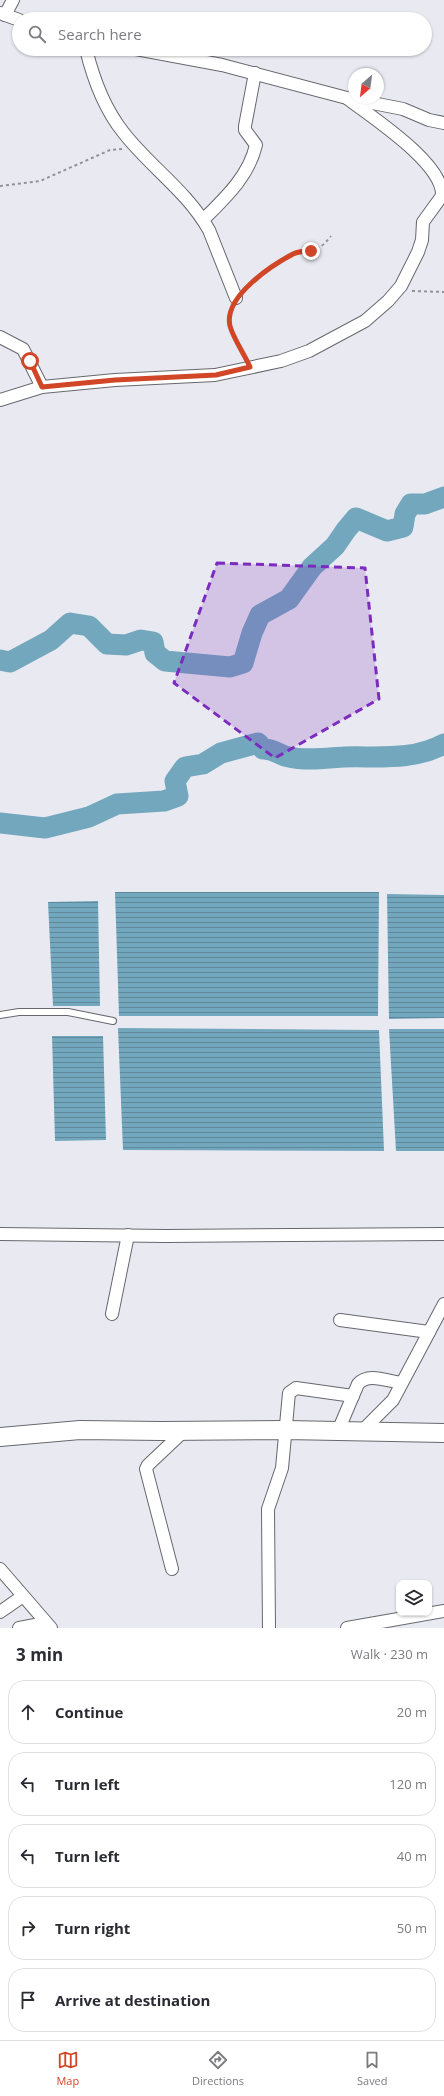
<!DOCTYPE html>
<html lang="en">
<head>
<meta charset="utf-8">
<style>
  body { margin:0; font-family:"Open Sans",sans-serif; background:#f7f7f7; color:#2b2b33 }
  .controls { position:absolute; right:12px; bottom:12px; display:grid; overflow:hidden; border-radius:8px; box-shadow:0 1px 3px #0004 }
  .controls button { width:36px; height:36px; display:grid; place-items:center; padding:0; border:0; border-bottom:1px solid #e1e1e2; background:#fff; color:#2b2b33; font:20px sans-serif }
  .compass { position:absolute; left:348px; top:68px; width:36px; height:36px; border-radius:50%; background:#fff; box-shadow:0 1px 3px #0004; rotate:208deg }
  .stop { position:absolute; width:12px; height:12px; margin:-9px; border:3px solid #d04627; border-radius:50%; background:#fff }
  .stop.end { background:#d04627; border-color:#fff; box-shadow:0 1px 4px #0008 }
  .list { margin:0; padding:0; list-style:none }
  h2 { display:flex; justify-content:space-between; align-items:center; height:52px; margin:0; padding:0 16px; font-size:17px }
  h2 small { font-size:13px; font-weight:400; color:#7c7c81 }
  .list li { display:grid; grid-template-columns:26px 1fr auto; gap:12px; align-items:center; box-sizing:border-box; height:64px; margin:0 8px 8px; padding:0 8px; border:1px solid #e1e1e2; border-radius:16px }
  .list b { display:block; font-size:15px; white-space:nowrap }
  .list em { font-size:13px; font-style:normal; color:#7c7c81 }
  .icon { flex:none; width:22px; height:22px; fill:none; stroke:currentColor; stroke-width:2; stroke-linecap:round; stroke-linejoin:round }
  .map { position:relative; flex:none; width:444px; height:1628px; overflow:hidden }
  .search { position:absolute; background:#fff; box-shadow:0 1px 3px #0004; left:12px; right:12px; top:12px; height:44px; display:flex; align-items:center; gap:10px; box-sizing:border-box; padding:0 14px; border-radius:22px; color:#7c7c81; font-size:15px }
  .sheet { height:412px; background:#fff }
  nav { display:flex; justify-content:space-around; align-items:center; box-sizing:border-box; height:56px; border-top:1px solid #e1e1e2; background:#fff; font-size:11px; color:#7c7c81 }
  nav a { display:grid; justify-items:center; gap:2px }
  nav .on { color:#d04627 }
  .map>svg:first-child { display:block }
  .water { fill:url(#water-rules) }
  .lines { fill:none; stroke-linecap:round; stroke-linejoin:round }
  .river { stroke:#73a7bd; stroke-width:21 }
  .lane-casing { stroke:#67686e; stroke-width:8 }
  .street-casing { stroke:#67686e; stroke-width:14 }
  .secondary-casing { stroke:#67686e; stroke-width:20 }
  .path { stroke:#919297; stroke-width:2; stroke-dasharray:3 3; stroke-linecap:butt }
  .lane { stroke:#fff; stroke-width:6 }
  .street { stroke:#fff; stroke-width:12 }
  .secondary { stroke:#fff; stroke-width:18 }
  .route { stroke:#d04627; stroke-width:5 }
  .marked { fill:#7b2cbf; fill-opacity:0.2; stroke:#7b2cbf; stroke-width:3; stroke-dasharray:8 5; stroke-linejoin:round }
</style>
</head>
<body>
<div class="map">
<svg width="444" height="1628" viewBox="0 0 444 1628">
  <defs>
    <pattern id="water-rules" width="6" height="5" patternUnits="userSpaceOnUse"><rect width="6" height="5" fill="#73a7bd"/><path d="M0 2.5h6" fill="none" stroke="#5f889a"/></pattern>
  </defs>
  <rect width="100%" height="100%" fill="#e9eaf1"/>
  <g class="water">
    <polygon points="115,892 379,892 378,1016 119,1016"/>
    <polygon points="387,894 444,895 444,1018 389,1019"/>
    <polygon points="98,901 100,1006 53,1006 48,902"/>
    <polygon points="118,1028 379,1030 384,1151 123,1150"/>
    <polygon points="389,1029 444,1029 444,1151 396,1151"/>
    <polygon points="52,1036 103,1036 106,1140 55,1141"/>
  </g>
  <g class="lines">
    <g class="river">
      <polyline points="0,660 10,662 51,640 70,623 89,626 107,644 126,645 141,640 153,642 155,653 165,661 230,667 243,663 252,633 260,615 289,599 312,567 335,546 346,530 356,518 387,531 403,527 405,514 411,504 425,504 444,497"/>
      <path d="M0,823l45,5 44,-11 28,-13 47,-3 14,-5 -3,-15 10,-14 18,-3 18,-11 37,-10 5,6c13,0 15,6 26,8 17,4 38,1 55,0 35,-1 68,4 100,-13"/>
    </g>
    <g class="lane-casing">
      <polyline id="lane" points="0,1015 19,1012 68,1012 113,1021"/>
    </g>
    <g class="street-casing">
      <g id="street">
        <polyline points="0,13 19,20"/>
        <polyline points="5,15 13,0"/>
        <path d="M86,49c7,29 18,59 37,83 27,35 63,58 86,98l27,68"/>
        <polyline points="136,49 222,65 347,98 403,109 429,120 444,123"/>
        <path d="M348,99c25,19 96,65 94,97"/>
        <path d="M203,220c22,-22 46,-44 53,-75l-11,-15v-4l10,-53"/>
        <polyline points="0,337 23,349 42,387"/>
        <polyline points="0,400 42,387 115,380 215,375 281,361 309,351 365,321 388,301 401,286 418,252 422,240 423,222 444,193"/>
        <polyline points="0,1234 166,1236 444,1234"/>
        <polyline points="112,1314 128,1235"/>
        <polyline points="340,1320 429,1332"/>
        <path d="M338,1431l20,-47c10,-12 29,-3 43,-1"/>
        <polyline points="361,1432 393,1400 444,1304"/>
        <polyline points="0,1569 51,1628"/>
        <polyline points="172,1569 146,1469 148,1465 184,1431"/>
        <polyline points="0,1612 23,1596"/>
        <polyline points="19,1628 46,1623"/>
        <polyline points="269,1628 268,1509 282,1468 289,1393 296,1388 353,1396"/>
        <polyline points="347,1628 444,1611"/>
      </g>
    </g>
    <g class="secondary-casing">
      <polyline id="secondary" points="0,1437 80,1430 161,1431 286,1430 444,1433"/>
    </g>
    <g class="path">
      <polyline points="0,186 40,181 110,150 122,149"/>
      <path d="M245,289c14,-13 31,-27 48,-35 18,-9 22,3 38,-18"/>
      <polyline points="412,291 444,292"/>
      <polyline points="232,309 230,326 245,357"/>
    </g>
    <use href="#lane" class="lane"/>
    <use href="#street" class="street"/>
    <use href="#secondary" class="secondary"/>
  </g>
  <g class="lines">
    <path class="route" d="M30,361l12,26 73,-7 101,-5 34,-8c-5,-12 -17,-29 -20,-41 -7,-29 42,-61 63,-72 6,-3 12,-3 18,-3"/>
  </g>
  <path class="marked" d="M217,563l148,5 14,131 -104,59 -101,-75z"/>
</svg>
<div class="controls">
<button><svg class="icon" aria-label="layers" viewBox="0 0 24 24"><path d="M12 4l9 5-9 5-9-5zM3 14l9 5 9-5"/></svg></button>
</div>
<svg class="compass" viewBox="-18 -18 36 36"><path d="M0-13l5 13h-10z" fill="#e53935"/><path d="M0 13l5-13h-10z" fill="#7c7c81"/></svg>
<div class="stop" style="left:30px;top:361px"></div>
<div class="stop end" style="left:311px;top:251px"></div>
<div class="search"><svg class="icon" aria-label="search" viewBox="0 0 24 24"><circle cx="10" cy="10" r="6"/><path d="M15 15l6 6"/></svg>Search here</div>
</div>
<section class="sheet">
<h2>3 min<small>Walk · 230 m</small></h2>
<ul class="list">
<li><svg class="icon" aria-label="ahead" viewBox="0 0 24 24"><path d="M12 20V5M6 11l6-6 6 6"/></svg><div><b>Continue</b></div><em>20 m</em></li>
<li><svg class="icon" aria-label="left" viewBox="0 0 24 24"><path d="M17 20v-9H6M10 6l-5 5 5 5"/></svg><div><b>Turn left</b></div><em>120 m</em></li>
<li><svg class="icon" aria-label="left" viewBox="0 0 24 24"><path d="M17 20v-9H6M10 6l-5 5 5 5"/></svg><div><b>Turn left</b></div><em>40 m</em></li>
<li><svg class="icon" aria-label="right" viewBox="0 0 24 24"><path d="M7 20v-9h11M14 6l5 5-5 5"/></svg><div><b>Turn right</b></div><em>50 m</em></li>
<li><svg class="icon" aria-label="arrive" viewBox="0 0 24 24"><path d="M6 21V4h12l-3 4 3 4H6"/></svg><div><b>Arrive at destination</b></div></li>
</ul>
</section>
<nav>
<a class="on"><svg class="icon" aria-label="map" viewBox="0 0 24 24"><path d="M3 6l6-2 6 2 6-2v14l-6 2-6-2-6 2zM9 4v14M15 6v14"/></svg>Map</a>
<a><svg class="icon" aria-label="directions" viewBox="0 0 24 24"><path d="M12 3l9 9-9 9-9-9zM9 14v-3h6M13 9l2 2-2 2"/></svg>Directions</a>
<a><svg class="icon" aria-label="saved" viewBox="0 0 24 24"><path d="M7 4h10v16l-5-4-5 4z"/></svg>Saved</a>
</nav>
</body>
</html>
